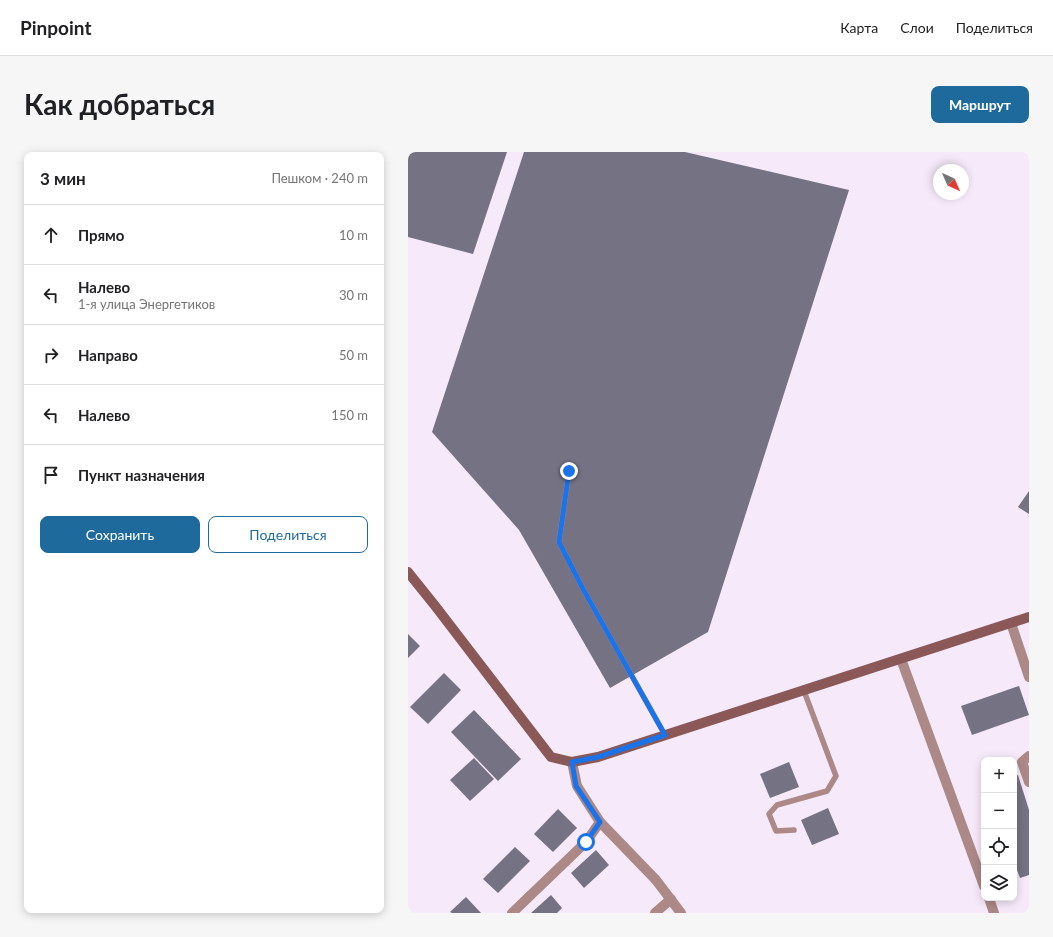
<!DOCTYPE html>
<html lang="ru">
<head>
<meta charset="utf-8">
<style>
  body { margin:0; font-family:Lato,sans-serif; background:#f6f6f6; color:#202124 }
  .controls { position:absolute; right:12px; bottom:12px; display:grid; overflow:hidden; border-radius:8px; box-shadow:0 2px 10px #0003 }
  .controls button { width:36px; height:36px; display:grid; place-items:center; padding:0; border:0; border-bottom:1px solid #e0e0e0; background:#fff; color:#202124; font:20px sans-serif }
  .compass { position:absolute; left:525px; top:12px; width:36px; height:36px; border-radius:50%; background:#fff; box-shadow:0 2px 10px #0003; rotate:135deg }
  .stop { position:absolute; width:12px; height:12px; margin:-9px; border:3px solid #1a73e8; border-radius:50%; background:#fff }
  .stop.end { background:#1a73e8; border-color:#fff; box-shadow:0 1px 4px #0008 }
  .list { margin:0; padding:0; list-style:none }
  h2 { display:flex; justify-content:space-between; align-items:center; height:52px; margin:0; padding:0 16px; font-size:17px }
  h2 small { font-size:13px; font-weight:400; color:#757577 }
  .list li { display:grid; grid-template-columns:26px 1fr auto; gap:12px; align-items:center; box-sizing:border-box; height:60px; padding:0 16px; border-top:1px solid #e0e0e0 }
  .list b { display:block; font-size:15px; white-space:nowrap }
  .list p { margin:0; font-size:13px; white-space:nowrap; color:#757577 }
  .list em { font-size:13px; font-style:normal; color:#757577 }
  .actions { display:flex; gap:8px; padding:12px 16px }
  .actions a { flex:1; padding:9px 0; border:1px solid #1e6a9d; border-radius:8px; text-align:center; font-size:14px; color:#1e6a9d }
  .actions .main { background:#1e6a9d; color:#fff }
  .icon { flex:none; width:22px; height:22px; fill:none; stroke:currentColor; stroke-width:2; stroke-linecap:round; stroke-linejoin:round }
  .map { position:relative; flex:none; width:621px; height:761px; overflow:hidden; border-radius:8px }
  header { display:flex; align-items:center; gap:24px; box-sizing:border-box; height:56px; padding:0 20px; background:#fff; border-bottom:1px solid #e0e0e0 }
  header strong { font-size:19px }
  nav { display:flex; gap:22px; margin-inline-start:auto; font-size:14px }
  .intro { display:flex; align-items:center; justify-content:space-between; box-sizing:border-box; height:96px; padding:0 24px }
  h1 { margin:0; font-size:28px }
  .button { padding:10px 18px; border-radius:8px; background:#1e6a9d; color:#fff; font-size:14px; font-weight:700 }
  main { display:flex; gap:24px; padding:0 24px }
  aside { flex:1; background:#fff; border-radius:8px; box-shadow:0 2px 10px #0003 }
  .map>svg:first-child { display:block }
  .building { fill:#747283 }
  .lines { fill:none; stroke-linecap:round; stroke-linejoin:round }
  .lane { stroke:#ac8987; stroke-width:5.5 }
  .street { stroke:#ac8987; stroke-width:10 }
  .secondary { stroke:#8a5957; stroke-width:10 }
  .route { stroke:#1a73e8; stroke-width:5 }
</style>
</head>
<body>
<header>
<strong>Pinpoint</strong>
<nav><a>Карта</a><a>Слои</a><a>Поделиться</a></nav>
</header>
<div class="intro"><h1>Как добраться</h1><a class="button">Маршрут</a></div>
<main>
<aside>
<h2>3 мин<small>Пешком · 240 m</small></h2>
<ul class="list">
<li><svg class="icon" aria-label="ahead" viewBox="0 0 24 24"><path d="M12 20V5M6 11l6-6 6 6"/></svg><div><b>Прямо</b></div><em>10 m</em></li>
<li><svg class="icon" aria-label="left" viewBox="0 0 24 24"><path d="M17 20v-9H6M10 6l-5 5 5 5"/></svg><div><b>Налево</b><p>1-я улица Энергетиков</p></div><em>30 m</em></li>
<li><svg class="icon" aria-label="right" viewBox="0 0 24 24"><path d="M7 20v-9h11M14 6l5 5-5 5"/></svg><div><b>Направо</b></div><em>50 m</em></li>
<li><svg class="icon" aria-label="left" viewBox="0 0 24 24"><path d="M17 20v-9H6M10 6l-5 5 5 5"/></svg><div><b>Налево</b></div><em>150 m</em></li>
<li><svg class="icon" aria-label="arrive" viewBox="0 0 24 24"><path d="M6 21V4h12l-3 4 3 4H6"/></svg><div><b>Пункт назначения</b></div></li>
</ul>
<div class="actions"><a class="main">Сохранить</a><a>Поделиться</a></div>
</aside>
<div class="map">
<svg width="621" height="761" viewBox="0 0 621 761">
  <rect width="100%" height="100%" fill="#f6e9fa"/>
  <g class="building">
    <polygon points="0,0 99,0 65,102 0,85"/>
    <polygon points="116,0 277,0 441,38 300,480 202,536 111,378 24,280"/>
    <polygon points="621,339 621,362 610,355"/>
    <polygon points="0,482 12,494 0,506"/>
    <polygon points="36,521 53,538 20,572 2,555"/>
    <polygon points="611,534 621,563 564,583 553,554"/>
    <polygon points="66,558 113,607 90,629 43,580"/>
    <polygon points="66,606 86,627 62,649 42,628"/>
    <polygon points="381,610 391,635 362,646 352,622"/>
    <polygon points="610,623 621,658 621,723 612,726 606,710 606,625"/>
    <polygon points="420,656 431,682 404,693 393,668"/>
    <polygon points="150,657 169,676 145,700 126,682"/>
    <polygon points="107,695 122,709 90,741 75,727"/>
    <polygon points="188,698 201,713 176,736 163,721"/>
    <polygon points="143,743 154,756 149,761 123,761"/>
    <polygon points="58,745 73,761 44,761 42,760"/>
  </g>
  <g class="lines">
    <g class="lane">
      <polyline points="161,319 151,390 175,437 257,583"/>
      <polyline points="386,678 368,679 361,662 369,653 419,639 428,624 396,539"/>
    </g>
    <g class="street">
      <polyline points="603,471 621,525"/>
      <polyline points="493,507 576,734"/>
      <polyline points="621,604 614,610 621,630"/>
      <polyline points="164,610 169,634 192,670 248,728 273,761"/>
      <polyline points="581,746 586,761"/>
      <polyline points="104,761 178,690 192,670"/>
      <polyline points="247,761 263,747"/>
    </g>
    <polyline class="secondary" points="0,420 28,455 143,605 164,610 190,605 621,465"/>
  </g>
  <g class="lines">
    <polyline class="route" points="161,319 151,390 175,437 257,583 190,605 164,610 168,634 192,670 178,690"/>
  </g>
</svg>
<div class="controls">
<button>+</button>
<button>−</button>
<button><svg class="icon" aria-label="locate" viewBox="0 0 24 24"><circle cx="12" cy="12" r="6"/><path d="M12 2v4M12 18v4M2 12h4M18 12h4"/></svg></button>
<button><svg class="icon" aria-label="layers" viewBox="0 0 24 24"><path d="M12 4l9 5-9 5-9-5zM3 14l9 5 9-5"/></svg></button>
</div>
<svg class="compass" viewBox="-18 -18 36 36"><path d="M0-13l5 13h-10z" fill="#e53935"/><path d="M0 13l5-13h-10z" fill="#757577"/></svg>
<div class="stop" style="left:178px;top:690px"></div>
<div class="stop end" style="left:161px;top:319px"></div>
</div>
</main>
</body>
</html>
